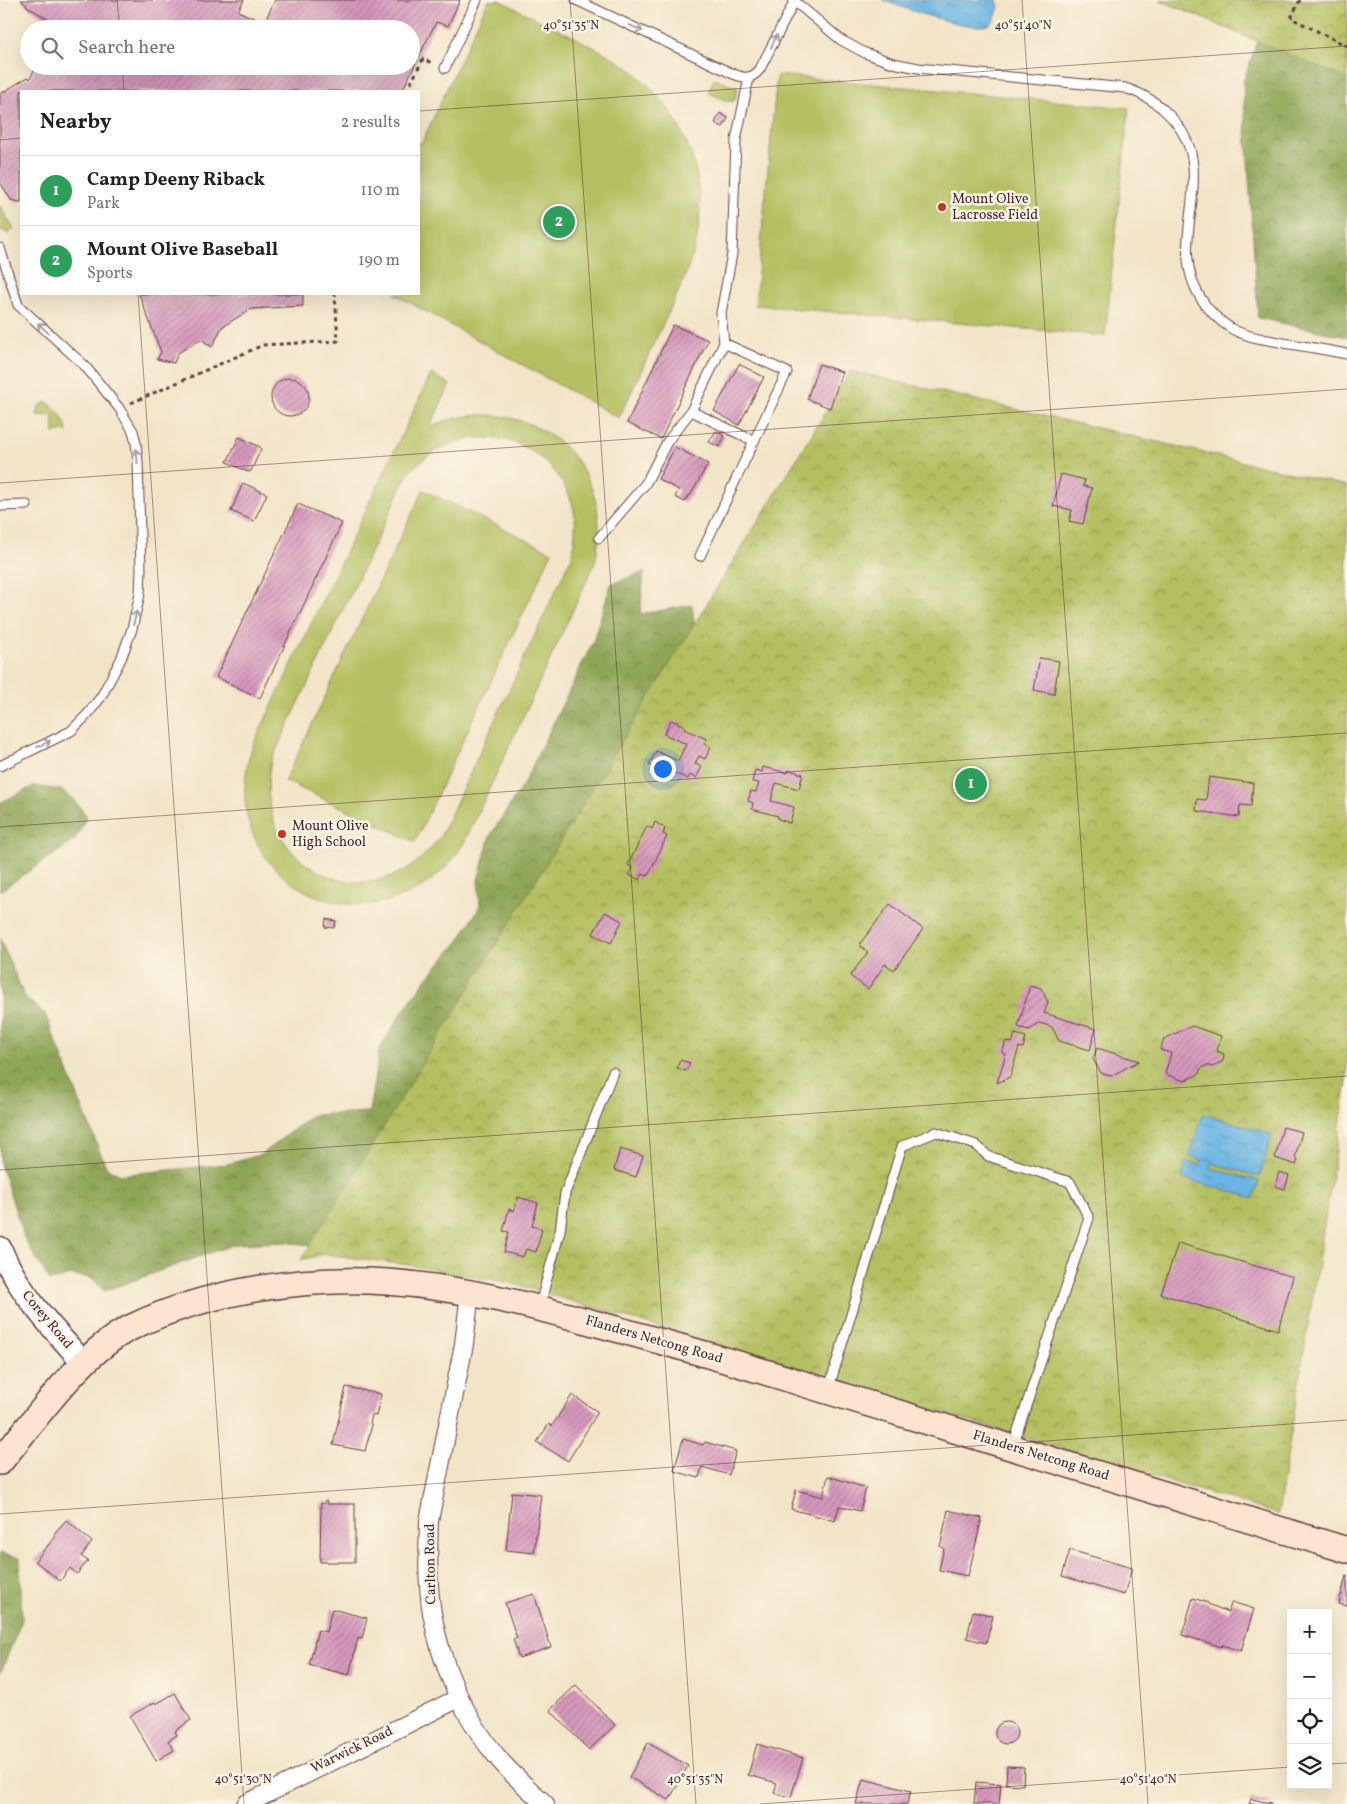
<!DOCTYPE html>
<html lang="en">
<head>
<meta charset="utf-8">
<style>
  body { margin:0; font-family:Vollkorn,serif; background:#f2f2f2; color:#202124 }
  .controls { position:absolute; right:15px; bottom:15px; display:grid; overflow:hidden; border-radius:0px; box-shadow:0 5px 20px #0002 }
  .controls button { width:45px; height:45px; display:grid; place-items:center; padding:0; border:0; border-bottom:1px solid #e0e0e0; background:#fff; color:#202124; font:25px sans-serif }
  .you { position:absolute; left:662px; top:768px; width:18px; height:18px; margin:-12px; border:4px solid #fff; border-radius:50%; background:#1a73e8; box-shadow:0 0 0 8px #1a73e833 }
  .badge { display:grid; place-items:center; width:32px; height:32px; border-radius:50%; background:#b45309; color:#fff; font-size:16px; font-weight:700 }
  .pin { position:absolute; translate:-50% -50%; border:2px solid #fff; box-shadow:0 1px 5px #0006 }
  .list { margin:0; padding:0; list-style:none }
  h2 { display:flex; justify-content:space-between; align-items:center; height:65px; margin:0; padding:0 20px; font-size:21px }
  h2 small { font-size:16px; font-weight:400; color:#757577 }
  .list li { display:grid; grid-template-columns:32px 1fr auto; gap:15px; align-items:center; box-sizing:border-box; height:70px; padding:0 20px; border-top:1px solid #e0e0e0 }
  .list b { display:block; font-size:19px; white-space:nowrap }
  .list p { margin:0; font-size:16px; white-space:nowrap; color:#757577 }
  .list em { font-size:16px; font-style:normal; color:#757577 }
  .icon { flex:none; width:28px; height:28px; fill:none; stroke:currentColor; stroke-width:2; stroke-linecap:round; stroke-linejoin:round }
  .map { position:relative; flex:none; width:1347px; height:1804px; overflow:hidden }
  .search { position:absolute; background:#fff; box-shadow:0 5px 20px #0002; left:20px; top:20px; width:400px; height:55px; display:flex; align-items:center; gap:12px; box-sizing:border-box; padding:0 18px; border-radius:28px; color:#757577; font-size:19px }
  .panel { position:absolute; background:#fff; box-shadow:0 5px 20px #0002; left:20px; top:90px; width:400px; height:205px; border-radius:0px }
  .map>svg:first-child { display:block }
  .grass { fill:#b3bf61; stroke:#7e6f46; fill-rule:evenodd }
  .forest { fill:url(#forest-crowns); stroke:#6c6241 }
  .park { fill:url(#park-crowns); stroke:#7e6f46 }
  .water { fill:url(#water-ripples); stroke:#5a6a87 }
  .building { fill:url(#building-hatch) }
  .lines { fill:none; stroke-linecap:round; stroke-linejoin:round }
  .service-casing { stroke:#633d42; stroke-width:11 }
  .minor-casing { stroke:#633d42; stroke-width:20 }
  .tertiary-casing { stroke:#633d42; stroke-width:25 }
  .secondary-casing { stroke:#633d42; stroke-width:28 }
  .path { stroke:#633d42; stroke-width:3; stroke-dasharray:4 4; stroke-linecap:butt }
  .service { stroke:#fff; stroke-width:9 }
  .minor { stroke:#fff; stroke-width:18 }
  .tertiary { stroke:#fff; stroke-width:22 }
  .secondary { stroke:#fde4d1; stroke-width:25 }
  .oneway { stroke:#ae9aa0 }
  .ticks { fill:none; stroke:#4a1f2b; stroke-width:1; stroke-opacity:0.45 }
  .poi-dot { fill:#c8321e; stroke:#fcf5e5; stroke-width:2 }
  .labels { text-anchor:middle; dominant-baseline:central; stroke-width:5; stroke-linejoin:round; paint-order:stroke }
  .poi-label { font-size:14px; fill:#4a1f2b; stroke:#fcf5e5; text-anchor:start }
  .street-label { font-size:14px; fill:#4a1f2b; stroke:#fcf5e5 }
  .ticks-label { font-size:12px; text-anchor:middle; fill:#4a1f2b; stroke:#fcf5e5; stroke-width:5; stroke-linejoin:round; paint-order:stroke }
</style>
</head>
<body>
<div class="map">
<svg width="1347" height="1804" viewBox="0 0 1347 1804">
  <defs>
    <pattern id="forest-crowns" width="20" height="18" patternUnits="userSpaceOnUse" patternTransform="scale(1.25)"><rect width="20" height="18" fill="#8ea657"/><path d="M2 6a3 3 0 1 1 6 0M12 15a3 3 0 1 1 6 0" fill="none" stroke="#768748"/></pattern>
    <pattern id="park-crowns" width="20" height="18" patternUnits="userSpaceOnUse" patternTransform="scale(1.25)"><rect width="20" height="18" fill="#b3bf61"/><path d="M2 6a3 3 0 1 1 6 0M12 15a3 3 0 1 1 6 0" fill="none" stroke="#949b50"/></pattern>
    <pattern id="water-ripples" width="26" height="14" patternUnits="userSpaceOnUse" patternTransform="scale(1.25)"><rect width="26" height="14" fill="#6bb5e3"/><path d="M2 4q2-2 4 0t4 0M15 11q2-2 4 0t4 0" fill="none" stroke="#5a93b8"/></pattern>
    <pattern id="building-hatch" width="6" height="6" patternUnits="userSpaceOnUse" patternTransform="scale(1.25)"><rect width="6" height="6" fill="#d799bd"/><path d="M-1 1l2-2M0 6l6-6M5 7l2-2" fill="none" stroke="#b07c9a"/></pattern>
  </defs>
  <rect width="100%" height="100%" fill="#fcf5e5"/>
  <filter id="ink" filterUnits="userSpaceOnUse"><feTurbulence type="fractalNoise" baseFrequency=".02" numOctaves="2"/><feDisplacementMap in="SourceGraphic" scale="10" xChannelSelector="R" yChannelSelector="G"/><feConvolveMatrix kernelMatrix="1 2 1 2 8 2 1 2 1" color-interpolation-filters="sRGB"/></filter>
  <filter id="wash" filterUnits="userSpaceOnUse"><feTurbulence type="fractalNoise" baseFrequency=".0096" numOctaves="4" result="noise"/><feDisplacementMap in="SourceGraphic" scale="20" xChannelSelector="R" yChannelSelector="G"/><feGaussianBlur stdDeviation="1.12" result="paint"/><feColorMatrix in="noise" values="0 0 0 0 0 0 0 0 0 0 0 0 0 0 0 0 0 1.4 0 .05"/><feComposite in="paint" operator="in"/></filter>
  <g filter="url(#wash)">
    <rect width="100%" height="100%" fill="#f2e4c7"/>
    <g class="grass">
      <path d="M499,0c24,12 47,24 71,35 19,10 39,19 56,31 54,40 83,105 71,172 -6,29 -20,57 -33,84 -15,32 -30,64 -45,96l-225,-124h25v-151l2,1 67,-143z"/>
      <polygon points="777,75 1129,108 1105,336 755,305"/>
      <polygon points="714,79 738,88 734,101 726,101 708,92"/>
      <polygon points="0,206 14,229 9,234 0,229"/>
      <path d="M431,374l19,10 -20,43c67,-31 148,0 166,76 5,20 3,40 -1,60l-132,282c-80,123 -259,39 -210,-100zM474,438c10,0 21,0 31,2 32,7 59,35 68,66 4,16 2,33 -1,50l-131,279c-61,93 -194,37 -170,-74l138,-289c21,-20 36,-29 65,-34z"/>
      <path d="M46,402c10,5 20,18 21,29l-13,2 -1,-17 -16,-1 2,-9z"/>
      <polygon points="423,490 552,552 415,842 285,781"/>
    </g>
    <g class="forest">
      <polygon points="1160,0 1347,0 1347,337 1258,318 1243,83 1257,41"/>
      <polygon points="644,572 640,614 692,605 705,712 349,1249 283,1242 235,1244 104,1291 92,1278 71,1275 50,1281 25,1240 0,1163 0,939 25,998 45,1014 106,1167 120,1175 228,1164 260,1155 313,1115 369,1112 379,1050 401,1014 427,978 458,942 480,907 478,880 490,836 523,785 593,642 611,584"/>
      <polygon points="34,786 61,790 72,798 87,816 75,840 0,891 0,803"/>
      <polygon points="0,1553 20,1558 22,1620 0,1674"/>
    </g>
    <g class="park">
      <polygon points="1160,0 1347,0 1347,79"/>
      <polygon points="851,371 1347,486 1347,1081 1278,1514 511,1283 409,1265 324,1254 301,1260"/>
    </g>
    <g class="water">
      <path d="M883,0h114l2,7c-2,5 -4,14 -9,17 -12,10 -92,-17 -107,-24z"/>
      <polygon points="1203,1114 1272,1134 1260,1177 1211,1163 1210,1168 1259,1181 1254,1198 1182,1178 1186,1162 1200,1165 1202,1160 1190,1156"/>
    </g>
    <g id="blocks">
      <g class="building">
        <polygon points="21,0 244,0 238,11 264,23 275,0 460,0 448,26 436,22 402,91 21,91 21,202 20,202 11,200 0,182 0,94 28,77 30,79 36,66 411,66 411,29 44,29 49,20 28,7"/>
        <polygon points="720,113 728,118 723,127 715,123"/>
        <polygon points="139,294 303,294 303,306 251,309 222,327 212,347 201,339 178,353 174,363 157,359 161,352"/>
        <polygon points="673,325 708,340 661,439 627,423"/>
        <polygon points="739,364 764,377 739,425 714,411"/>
        <polygon points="819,364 842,372 830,408 807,399"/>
        <circle cx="290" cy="397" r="19"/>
        <polygon points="716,431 725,436 719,447 709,442"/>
        <polygon points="239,437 260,447 261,449 251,471 248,472 227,462"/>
        <polygon points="675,447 708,464 690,496 689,495 685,502 675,497 679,490 658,479"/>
        <polygon points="1061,474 1085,480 1083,486 1092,488 1083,524 1069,521 1072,510 1053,506"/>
        <polygon points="243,483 267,494 254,521 231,511"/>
        <polygon points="298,504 342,523 260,698 216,677"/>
        <polygon points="1040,658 1059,661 1054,694 1034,690"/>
        <polygon points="671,720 685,726 684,729 707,739 704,744 711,747 705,759 699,756 695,764 702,767 696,778 690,775 688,779 665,769 663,771 649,765 656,751 678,761 686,744 664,734"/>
        <polygon points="763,767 788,773 789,770 803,774 799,789 776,783 771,801 794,807 790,823 778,819 778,816 752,809 753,803 748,801 751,791 756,792 759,783 752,782 755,770 762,772"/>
        <polygon points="1209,777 1253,783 1251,806 1240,805 1239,817 1196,811 1197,799 1206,800"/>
        <polygon points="655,822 665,828 663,834 667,836 648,876 643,874 640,880 629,875 633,868 628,865 647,826 652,829"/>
        <polygon points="890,904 923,929 894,970 885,964 868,989 850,976 868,952 859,945"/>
        <polygon points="605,912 622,921 611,943 593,934"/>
        <polygon points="326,919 336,921 334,928 325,927"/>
        <polygon points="1030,985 1041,988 1048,1002 1044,1013 1096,1029 1090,1050 1059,1041 1052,1027 1040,1023 1029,1030 1018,1027"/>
        <polygon points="1192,1026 1221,1036 1217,1051 1224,1054 1223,1061 1212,1067 1207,1065 1200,1069 1199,1074 1184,1081 1165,1074 1171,1053 1160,1050 1164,1039"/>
        <polygon points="1015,1034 1026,1037 1023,1048 1019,1047 1010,1077 997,1083 1006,1054 1002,1053 1006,1041 1012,1043"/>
        <polygon points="1097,1048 1139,1061 1111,1076 1101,1073 1093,1059"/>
        <polygon points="680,1060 690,1063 686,1071 677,1068"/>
        <polygon points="1283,1127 1302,1132 1295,1158 1298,1159 1296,1165 1275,1158"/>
        <polygon points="620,1149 643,1156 636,1177 614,1170"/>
        <polygon points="1279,1172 1289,1175 1285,1189 1275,1186"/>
        <polygon points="518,1197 538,1203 532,1226 542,1229 536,1252 526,1249 523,1257 504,1252 509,1232 503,1231 509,1209 514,1211"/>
        <polygon points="1178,1243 1293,1277 1278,1330 1161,1294"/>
        <polygon points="346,1387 381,1394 376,1416 372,1415 370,1424 372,1425 365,1451 333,1445"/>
        <polygon points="572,1395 598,1412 568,1461 537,1442 549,1424 552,1426"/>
        <polygon points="683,1439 703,1445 705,1442 736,1451 729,1475 702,1467 699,1478 674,1471"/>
        <polygon points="828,1476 866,1488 860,1511 839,1506 835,1521 791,1509 796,1490 823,1497"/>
        <polygon points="512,1492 541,1495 534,1553 506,1550"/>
        <polygon points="324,1501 327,1501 327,1504 355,1504 355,1562 320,1562 321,1503 324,1504"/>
        <polygon points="948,1510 982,1518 968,1576 939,1570 944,1548 940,1547"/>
        <polygon points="66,1520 92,1542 81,1556 88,1561 77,1574 70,1568 60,1581 35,1561 56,1536 54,1534"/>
        <polygon points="1070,1550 1132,1568 1124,1595 1062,1576"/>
        <polygon points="1346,1576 1347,1576 1347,1606 1339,1604"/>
        <polygon points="534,1594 551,1647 519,1658 513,1639 517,1638 505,1603"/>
        <polygon points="1193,1598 1208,1603 1208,1604 1228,1612 1232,1602 1254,1609 1241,1651 1222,1645 1222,1647 1182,1635"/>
        <polygon points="332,1609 367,1618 362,1639 358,1638 349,1675 309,1665 318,1630 326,1632"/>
        <polygon points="973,1611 993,1616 986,1643 967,1638"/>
        <polygon points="576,1685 615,1725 589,1750 550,1710"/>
        <polygon points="175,1693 191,1720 175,1731 177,1735 168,1741 174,1750 156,1761 130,1716 155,1702 156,1704"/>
        <circle cx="1006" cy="1733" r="11"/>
        <polygon points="648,1743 688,1766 669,1800 629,1777"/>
        <polygon points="757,1744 803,1758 791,1797 774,1793 777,1783 748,1775"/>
        <polygon points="1007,1766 1024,1767 1023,1785 1006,1784"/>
        <polygon points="863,1779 911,1791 907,1804 856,1804"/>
        <polygon points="976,1782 1001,1784 999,1804 974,1804"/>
        <polygon points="1251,1799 1271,1803 1271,1804 1249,1804"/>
      </g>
    </g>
  </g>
  <g filter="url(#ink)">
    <use href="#blocks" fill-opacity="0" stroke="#633d42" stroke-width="1"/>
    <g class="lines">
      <g class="service-casing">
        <g id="service">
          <path d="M576,0l151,71c12,6 24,11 33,-2l35,-69"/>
          <path d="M793,0l48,40 24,13 28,10 25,5 207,20c35,11 65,40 68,78 4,46 -19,88 7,131 8,13 19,24 32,32 16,9 34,10 51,14 21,3 43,7 64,11"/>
          <polyline points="445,68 477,0"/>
          <polyline points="0,248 18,305 85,366 119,408 133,431 136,443 138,462 141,570 140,594 132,629 121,659 101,697 87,715 71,731 0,766"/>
          <polyline points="691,411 754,441 787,372 724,343"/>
          <polyline points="0,506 27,505"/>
          <polyline points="599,538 646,483 667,442 691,411 724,343 721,313 732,254 736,140 749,78"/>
          <polyline points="700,556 754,441"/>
          <polyline points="539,1308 560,1231 565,1193 613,1072"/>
          <polyline points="828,1391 902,1146 936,1132 976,1145 988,1156 1070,1182 1089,1218 1013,1445"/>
        </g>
      </g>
      <g class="minor-casing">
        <g id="minor">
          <path d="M470,1292l-6,52 -35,177c-1,31 -2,62 3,92 9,52 32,105 66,145 14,17 31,31 47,46"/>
          <polyline points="246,1804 459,1698"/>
        </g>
      </g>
      <g class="tertiary-casing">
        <path id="tertiary" d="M0,1248c19,45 51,79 84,115"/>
      </g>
      <g class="secondary-casing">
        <path id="secondary" d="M0,1462c35,-42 83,-112 132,-135 74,-36 173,-51 255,-45 71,5 139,22 207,41 70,19 140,39 210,61 181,55 362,110 543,166"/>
      </g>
      <g class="path">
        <polyline points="1300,0 1291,18 1347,46"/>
        <polyline points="407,91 423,59 432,63"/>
        <polyline points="131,403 263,345 338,341 335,294"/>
      </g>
      <use href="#service" class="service"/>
      <use href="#minor" class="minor"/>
      <use href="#tertiary" class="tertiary"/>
      <use href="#secondary" class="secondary"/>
    </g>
    <defs><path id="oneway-shaft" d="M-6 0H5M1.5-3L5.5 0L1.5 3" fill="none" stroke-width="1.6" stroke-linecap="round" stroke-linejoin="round" transform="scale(1.25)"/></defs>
    <g class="oneway">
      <use href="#oneway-shaft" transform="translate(636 28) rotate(25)"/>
      <use href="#oneway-shaft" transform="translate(774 41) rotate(-65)"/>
      <use href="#oneway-shaft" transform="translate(43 328) rotate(-137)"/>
      <use href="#oneway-shaft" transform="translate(137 456) rotate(-95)"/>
      <use href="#oneway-shaft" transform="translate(135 618) rotate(-76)"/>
      <use href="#oneway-shaft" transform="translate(44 744) rotate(-25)"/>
    </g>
  </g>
  <path class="ticks" d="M117,0l3,29M570,0l126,1804M1022,0l126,1804M122,66l2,25M419,111l928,-65M0,140l21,-2M138,294l106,1510M0,483l1347,-94M0,827l1347,-94M0,1170l1347,-94M0,1514l1347,-94M1328,1764l19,-1M760,1804l531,-37"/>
  <g class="poi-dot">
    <circle cx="942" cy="207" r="5"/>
    <circle cx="282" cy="834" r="5"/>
  </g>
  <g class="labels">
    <g class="poi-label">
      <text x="952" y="199">Mount Olive<tspan x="952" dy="16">Lacrosse Field</tspan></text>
      <text x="292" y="826">Mount Olive<tspan x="292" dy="16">High School</tspan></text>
    </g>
    <g class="street-label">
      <text transform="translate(47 1320) rotate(50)">Corey Road</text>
      <text transform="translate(654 1340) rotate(16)">Flanders Netcong Road</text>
      <text transform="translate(1041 1456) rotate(17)">Flanders Netcong Road</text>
      <text transform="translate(431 1564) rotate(-91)">Carlton Road</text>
      <text transform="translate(352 1750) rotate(-26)">Warwick Road</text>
    </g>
  </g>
  <g class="ticks-label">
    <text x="571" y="29">40°51'35"N</text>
    <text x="1023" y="29">40°51'40"N</text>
    <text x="243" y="1783">40°51'30"N</text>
    <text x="695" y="1783">40°51'35"N</text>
    <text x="1148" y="1783">40°51'40"N</text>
  </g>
</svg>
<div class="controls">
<button>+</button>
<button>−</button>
<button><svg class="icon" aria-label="locate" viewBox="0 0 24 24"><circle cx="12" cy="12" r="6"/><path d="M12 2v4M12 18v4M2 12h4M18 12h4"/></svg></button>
<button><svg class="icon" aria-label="layers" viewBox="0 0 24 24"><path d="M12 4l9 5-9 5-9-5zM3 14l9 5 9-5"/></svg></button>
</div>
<div class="you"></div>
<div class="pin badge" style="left:971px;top:784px;background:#2e9e5b">1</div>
<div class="pin badge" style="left:559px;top:222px;background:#2e9e5b">2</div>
<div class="search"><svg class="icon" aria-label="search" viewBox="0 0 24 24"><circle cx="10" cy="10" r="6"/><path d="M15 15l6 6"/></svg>Search here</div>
<section class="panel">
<h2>Nearby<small>2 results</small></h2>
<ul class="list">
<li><span class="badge" style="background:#2e9e5b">1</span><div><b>Camp Deeny Riback</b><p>Park</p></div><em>110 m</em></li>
<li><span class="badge" style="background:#2e9e5b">2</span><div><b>Mount Olive Baseball</b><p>Sports</p></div><em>190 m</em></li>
</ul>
</section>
</div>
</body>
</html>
